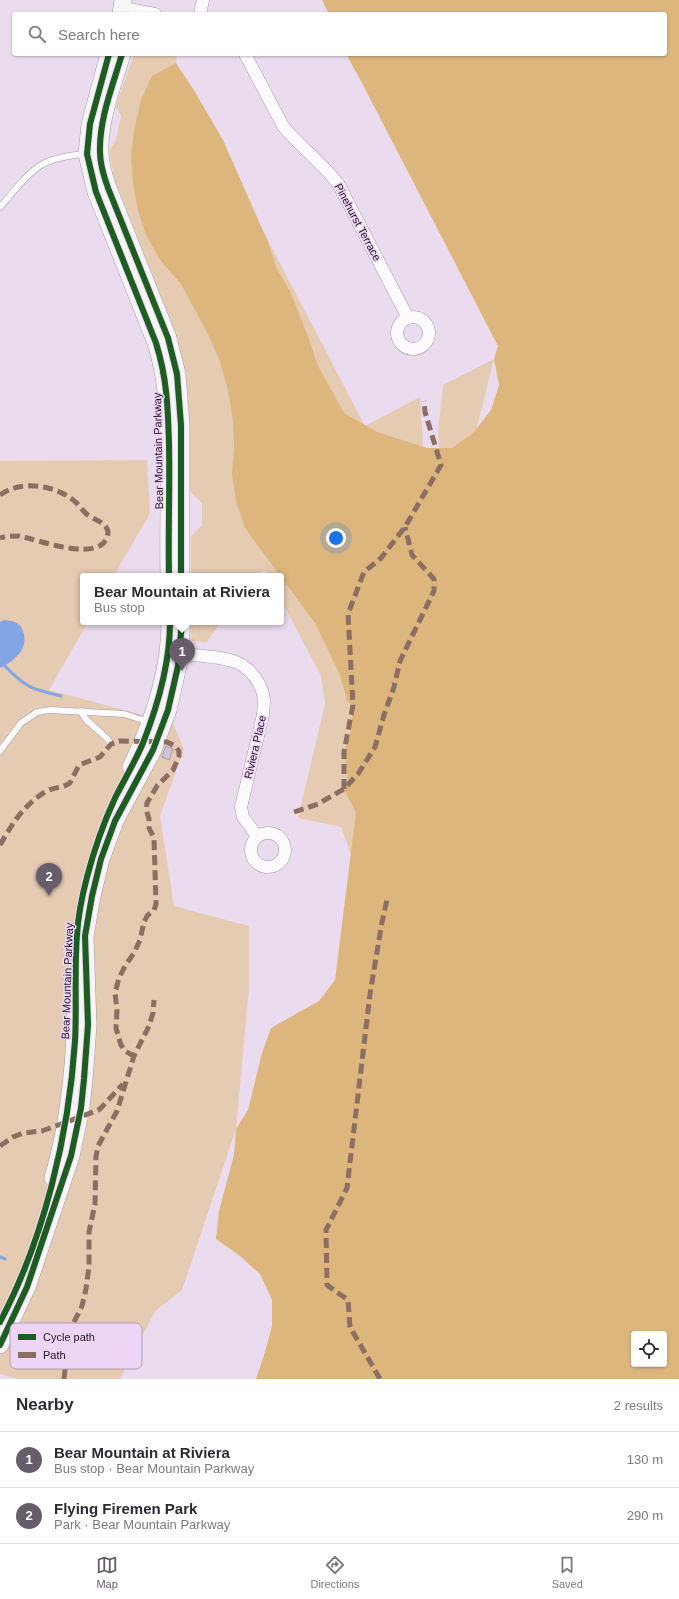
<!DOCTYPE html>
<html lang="en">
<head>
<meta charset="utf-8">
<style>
  body { margin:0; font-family:Helvetica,sans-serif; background:#f2f2f3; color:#2b2b33 }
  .controls { position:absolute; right:12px; bottom:12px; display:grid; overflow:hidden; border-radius:4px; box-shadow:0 1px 3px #0004 }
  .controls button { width:36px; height:36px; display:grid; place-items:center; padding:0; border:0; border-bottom:1px solid #e1e1e2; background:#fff; color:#2b2b33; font:20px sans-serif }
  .you { position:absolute; left:336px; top:538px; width:14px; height:14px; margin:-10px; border:3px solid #fff; border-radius:50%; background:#1a73e8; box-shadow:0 0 0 6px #1a73e833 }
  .badge { display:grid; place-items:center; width:26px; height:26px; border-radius:50%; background:#675c6a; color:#fff; font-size:13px; font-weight:700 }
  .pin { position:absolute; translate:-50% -33px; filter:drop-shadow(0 1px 2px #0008) }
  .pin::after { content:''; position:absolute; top:21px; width:14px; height:12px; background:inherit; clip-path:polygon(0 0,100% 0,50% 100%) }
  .popup { position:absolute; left:80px; top:573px; width:204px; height:52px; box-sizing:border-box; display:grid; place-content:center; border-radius:4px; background:#fff; filter:drop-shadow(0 1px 3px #0005); font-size:13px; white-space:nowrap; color:#7c7c81 }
  .popup b { font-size:15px; color:#2b2b33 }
  .popup::after { content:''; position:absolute; left:50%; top:100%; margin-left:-8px; border:8px solid transparent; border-top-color:#fff }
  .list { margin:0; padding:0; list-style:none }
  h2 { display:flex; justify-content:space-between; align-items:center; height:52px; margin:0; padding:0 16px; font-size:17px }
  h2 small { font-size:13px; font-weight:400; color:#7c7c81 }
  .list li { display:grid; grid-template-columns:26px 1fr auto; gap:12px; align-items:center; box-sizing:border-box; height:56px; padding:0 16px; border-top:1px solid #e1e1e2 }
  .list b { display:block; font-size:15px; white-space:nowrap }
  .list p { margin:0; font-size:13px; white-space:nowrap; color:#7c7c81 }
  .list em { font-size:13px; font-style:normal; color:#7c7c81 }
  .icon { flex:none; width:22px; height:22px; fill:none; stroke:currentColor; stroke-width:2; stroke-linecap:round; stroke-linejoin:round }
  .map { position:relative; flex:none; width:679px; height:1379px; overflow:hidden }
  .search { position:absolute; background:#fff; box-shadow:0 1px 3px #0004; left:12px; right:12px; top:12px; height:44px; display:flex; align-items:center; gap:10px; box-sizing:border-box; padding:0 14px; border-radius:4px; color:#7c7c81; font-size:15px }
  .sheet { height:164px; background:#fff }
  nav { display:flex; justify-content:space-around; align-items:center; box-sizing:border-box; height:56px; border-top:1px solid #e1e1e2; background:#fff; font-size:11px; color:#7c7c81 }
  nav a { display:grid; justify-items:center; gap:2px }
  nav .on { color:#675c6a }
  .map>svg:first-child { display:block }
  .green { fill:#e6cbb3 }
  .forest { fill:#dcb67d; fill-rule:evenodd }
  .water { fill:#82a5e5 }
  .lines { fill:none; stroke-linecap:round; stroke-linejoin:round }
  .stream { stroke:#82a5e5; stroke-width:3 }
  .building { fill:#d3c0d9; stroke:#a69ca9 }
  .lane-casing { stroke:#a499a6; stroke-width:7 }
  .street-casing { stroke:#a499a6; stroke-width:13 }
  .secondary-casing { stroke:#a499a6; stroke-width:18 }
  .lane { stroke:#fcfafc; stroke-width:6 }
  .street { stroke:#fcfafc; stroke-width:12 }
  .secondary { stroke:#f8f5f7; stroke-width:17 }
  .quiet { stroke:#8d6e63; stroke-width:5; stroke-dasharray:10 5; stroke-linecap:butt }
  .cycleway-casing { stroke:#eed5f5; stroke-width:8 }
  .cycleway { stroke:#1b5e20; stroke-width:6 }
  .labels { text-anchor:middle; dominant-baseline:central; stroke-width:3; stroke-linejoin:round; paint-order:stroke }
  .street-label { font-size:11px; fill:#201723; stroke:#eed5f5 }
  .key { fill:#eed5f5; stroke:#b09cb6; stroke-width:1 }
  .key-label { font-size:11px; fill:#201723 }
</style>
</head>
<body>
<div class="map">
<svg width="679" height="1379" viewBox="0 0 679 1379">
  <rect width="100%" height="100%" fill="#eadcee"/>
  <g class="green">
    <polygon points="134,54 177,54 176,64 365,426 420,397 424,461 362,884 341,827 298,818 325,704 321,676 281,600 281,576 269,576 265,570 255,576 191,576 191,537 202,525 202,503 190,491 188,394 180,350 171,322 115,181 109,151 116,140 121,116 116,106"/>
    <polygon points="494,359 467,466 440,462 438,432 443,385"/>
    <polygon points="147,460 150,513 114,576 83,576 83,622 88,622 49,690 173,723 184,749 160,816 174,906 249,926 249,988 236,1129 182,1290 155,1311 120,1379 18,1379 0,1374 0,461"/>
    <polygon points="192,622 221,622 207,642 191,641"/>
  </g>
  <path class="forest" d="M322,0h357v1379h-423l9,-27 7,-26v-26l-12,-26 -20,-18 -24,-17 3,-28 15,-56 2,-26 12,-19 14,-57 9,-25 48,-27 16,-21 21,-167 -12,-24 4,-11 -4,-26 6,-16 3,-30 -6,-5 -7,-26 -25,-52 -70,-95 -9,-27 -4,-27 2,-27 -1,-27 -5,-30 -8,-28 -11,-26 -28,-52 -20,-23 -15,-26 -8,-24 -5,-28 -2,-28 4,-29 6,-26 11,-24 24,-13 19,29 28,48 45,102 9,27 13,22 19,48 8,25 27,49 33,19 50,16h25l22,-16 17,-22 8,-25 -5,-26 4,-13 -136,-263 -16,-29h319v-40h-336zM634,1334h30v30h-30z"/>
  <path class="water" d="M4,620c8,1 14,1 18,9 9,18 -7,32 -22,39v-46z"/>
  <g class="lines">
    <g class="stream">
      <path d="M5,666c21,22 27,23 56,30"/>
      <polyline points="0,1257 5,1259"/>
    </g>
  </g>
  <polygon class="building" points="166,746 173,749 169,760 162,757"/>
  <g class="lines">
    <g class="lane-casing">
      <g id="lane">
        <path d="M0,207c13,-14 25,-32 41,-42 14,-8 31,-10 45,-11"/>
        <path d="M81,711c4,13 23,20 30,33"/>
        <polyline points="0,751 21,723 37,712 50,710 124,714 149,722"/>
      </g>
    </g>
    <g class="street-casing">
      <g id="street">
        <polyline points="123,8 155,14"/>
        <polyline points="200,14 203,0"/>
        <path d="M245,54l38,72c17,21 40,37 56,59l69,133"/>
        <circle cx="413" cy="333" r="16"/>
        <path d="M173,653c16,2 51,3 65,10 13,6 25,22 26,37 0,5 -1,10 -1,15l-22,92 2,10 14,19"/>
        <circle cx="268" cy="850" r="17"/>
      </g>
    </g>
    <g class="secondary-casing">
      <g id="secondary">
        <polyline points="121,14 123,0"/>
        <path d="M109,54l-19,70 -3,30 9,38 60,151c11,35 12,65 13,102 1,44 -1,87 0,131"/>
        <path d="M122,54c-9,31 -23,65 -22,98 0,13 4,25 8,36l60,150 9,36 4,51v151"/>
        <path d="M131,767c22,-45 39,-94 39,-145"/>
        <path d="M53,1178c18,-60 23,-126 23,-188"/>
        <polyline points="0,1345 27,1287 71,1156 81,1108 84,1079 88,1025 85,936 92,896 101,859 115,821 153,750 168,710 178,666 182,622"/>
      </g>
    </g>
    <use href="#lane" class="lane"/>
    <use href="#street" class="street"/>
    <use href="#secondary" class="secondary"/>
    <g class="quiet">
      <path d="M0,495c20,-15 53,-10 72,4 7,5 11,13 17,17 8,5 16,6 19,15 -1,36 -71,8 -89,5 -7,0 -13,0 -19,2"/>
      <polyline points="344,789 344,752 353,705 348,614 364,572 381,558 405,527 441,465 425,412 424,401"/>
      <polyline points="294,812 318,804 344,789 358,774 375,747 384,715 394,687 400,661 434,591 434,579 412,555 405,527"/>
      <path d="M0,845c12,-21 25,-42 47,-54 7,-4 16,-3 23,-8l9,-18 21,-8 11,-13 8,-3 48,1 8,4 4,5v5l-6,14 -16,16 -10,17 -1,6 3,10v9l5,10 2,66 -2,6 -7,6 -3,6 -4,18 -6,13 -9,13 -6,12 -4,15 2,17 -1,18 5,17 4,6 9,5"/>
      <polyline points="0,1146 13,1137 23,1133 42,1131 96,1111 100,1109 123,1084"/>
      <polyline points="64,1379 65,1370 62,1358 62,1350 64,1342 82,1306 86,1289 89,1266 89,1232 95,1204 96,1157 98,1146 117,1111 134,1056 149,1026 153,1013 154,1000"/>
      <polyline points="380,1379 350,1327 348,1300 327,1285 326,1230 347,1188 370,994 382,922 388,896"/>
    </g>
    <g class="cycleway-casing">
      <g id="cycleway">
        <path d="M109,54l-19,70 -3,30 9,38 60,151c11,35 12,65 13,102 1,44 -1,87 0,131"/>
        <path d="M122,54c-9,31 -23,65 -22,98 0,13 4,25 8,36l60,150 9,36 4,51v151"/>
        <path d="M0,1322c44,-83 69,-188 75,-281 2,-35 -1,-71 2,-106 1,-19 5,-39 10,-58 7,-27 16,-53 28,-79 9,-18 20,-36 28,-55 15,-38 27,-80 27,-121"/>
        <polyline points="0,1345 27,1287 71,1156 81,1108 84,1079 88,1025 85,936 92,896 101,859 115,821 153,750 168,710 178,666 182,622"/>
      </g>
    </g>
    <use href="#cycleway" class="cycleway"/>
  </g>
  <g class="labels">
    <g class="street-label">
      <text transform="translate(358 222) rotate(62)">Pinehurst Terrace</text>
      <text transform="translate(158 451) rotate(-91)">Bear Mountain Parkway</text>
      <text transform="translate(255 747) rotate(-77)">Riviera Place</text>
      <text transform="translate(67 981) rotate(-88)">Bear Mountain Parkway</text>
    </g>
  </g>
  <rect x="10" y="1323" width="132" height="46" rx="6" class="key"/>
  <rect x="18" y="1334" width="18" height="6" fill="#1b5e20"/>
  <rect x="18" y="1352" width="18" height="6" fill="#8d6e63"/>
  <g class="key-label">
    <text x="43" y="1341">Cycle path</text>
    <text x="43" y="1359">Path</text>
  </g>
</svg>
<div class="controls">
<button><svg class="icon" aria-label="locate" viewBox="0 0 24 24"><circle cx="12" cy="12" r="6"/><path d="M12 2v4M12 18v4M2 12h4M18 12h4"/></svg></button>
</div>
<div class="you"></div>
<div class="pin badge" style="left:182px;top:671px">1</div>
<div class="popup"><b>Bear Mountain at Riviera</b>Bus stop</div>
<div class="pin badge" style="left:49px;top:896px">2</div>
<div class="search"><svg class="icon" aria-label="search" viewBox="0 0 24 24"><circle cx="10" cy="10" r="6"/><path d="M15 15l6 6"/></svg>Search here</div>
</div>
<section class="sheet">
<h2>Nearby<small>2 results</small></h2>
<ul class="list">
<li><span class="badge">1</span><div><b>Bear Mountain at Riviera</b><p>Bus stop · Bear Mountain Parkway</p></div><em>130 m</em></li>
<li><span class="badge">2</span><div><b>Flying Firemen Park</b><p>Park · Bear Mountain Parkway</p></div><em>290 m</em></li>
</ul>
</section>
<nav>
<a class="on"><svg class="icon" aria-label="map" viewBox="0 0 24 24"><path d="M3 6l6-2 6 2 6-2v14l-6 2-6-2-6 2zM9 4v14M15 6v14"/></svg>Map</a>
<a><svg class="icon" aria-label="directions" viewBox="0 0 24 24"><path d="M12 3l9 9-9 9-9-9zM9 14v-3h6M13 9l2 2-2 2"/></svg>Directions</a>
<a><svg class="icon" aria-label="saved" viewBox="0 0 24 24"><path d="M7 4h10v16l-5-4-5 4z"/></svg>Saved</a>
</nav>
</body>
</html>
